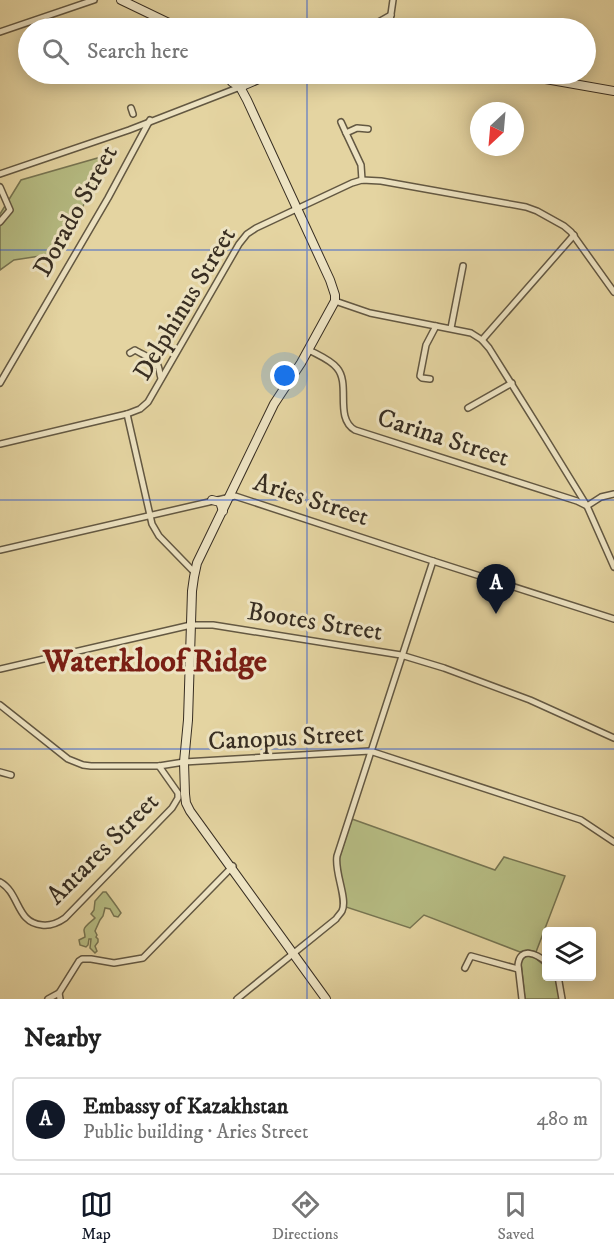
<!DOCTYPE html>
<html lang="en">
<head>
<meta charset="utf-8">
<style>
  body { margin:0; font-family:"IM FELL DW Pica",serif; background:#f2f2f2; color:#222 }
  .controls { position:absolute; right:18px; bottom:18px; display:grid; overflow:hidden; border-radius:6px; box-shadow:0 3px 15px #0003 }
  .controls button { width:54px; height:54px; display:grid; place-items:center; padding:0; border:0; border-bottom:2px solid #e0e0e0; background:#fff; color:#222; font:30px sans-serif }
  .compass { position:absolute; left:470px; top:102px; width:54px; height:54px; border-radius:50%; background:#fff; box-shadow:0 3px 15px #0003; rotate:206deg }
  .you { position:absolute; left:285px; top:376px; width:21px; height:21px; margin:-15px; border:4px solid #fff; border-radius:50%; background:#1a73e8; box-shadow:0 0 0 9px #1a73e833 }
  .badge { display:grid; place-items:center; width:39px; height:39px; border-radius:50%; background:#111827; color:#fff; font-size:20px; font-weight:700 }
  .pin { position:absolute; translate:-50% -50px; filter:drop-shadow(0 2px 3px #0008) }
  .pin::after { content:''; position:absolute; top:32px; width:21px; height:18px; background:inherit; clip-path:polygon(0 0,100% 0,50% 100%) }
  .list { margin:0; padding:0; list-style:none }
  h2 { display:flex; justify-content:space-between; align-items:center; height:78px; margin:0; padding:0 24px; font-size:26px }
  h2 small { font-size:20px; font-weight:400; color:#767676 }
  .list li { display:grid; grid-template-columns:39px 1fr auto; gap:18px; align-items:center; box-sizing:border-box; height:84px; margin:0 12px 12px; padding:0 12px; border:2px solid #e0e0e0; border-radius:6px }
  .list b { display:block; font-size:22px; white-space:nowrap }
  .list p { margin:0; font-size:20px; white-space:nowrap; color:#767676 }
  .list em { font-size:20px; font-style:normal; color:#767676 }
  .icon { flex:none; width:33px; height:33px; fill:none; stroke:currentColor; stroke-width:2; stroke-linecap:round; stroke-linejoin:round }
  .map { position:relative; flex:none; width:614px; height:999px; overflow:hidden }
  .search { position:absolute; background:#fff; box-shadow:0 3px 15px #0003; left:18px; right:18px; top:18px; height:66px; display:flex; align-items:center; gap:15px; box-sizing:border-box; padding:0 21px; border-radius:33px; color:#767676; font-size:22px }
  .sheet { height:174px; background:#fff }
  nav { display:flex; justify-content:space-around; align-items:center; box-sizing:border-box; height:84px; border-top:2px solid #e0e0e0; background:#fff; font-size:16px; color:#767676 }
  nav a { display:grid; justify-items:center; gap:3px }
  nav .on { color:#111827 }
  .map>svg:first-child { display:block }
  .green { fill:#b6bc83; stroke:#777552; stroke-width:1.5 }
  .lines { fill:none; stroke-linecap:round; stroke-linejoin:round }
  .street-casing { stroke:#635842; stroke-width:8 }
  .secondary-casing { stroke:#382e22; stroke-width:10 }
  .street { stroke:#ede3c2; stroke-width:5 }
  .secondary { stroke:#ede3c2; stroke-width:8 }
  .grid { fill:none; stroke:#1d4ed8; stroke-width:1.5; stroke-opacity:0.55 }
  .labels { text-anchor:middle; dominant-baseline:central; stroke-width:6; stroke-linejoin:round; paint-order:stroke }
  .street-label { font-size:26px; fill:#382e22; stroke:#ede3c2 }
  .district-label { font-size:32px; font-weight:bold; fill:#7a1f14; stroke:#ede3c2 }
</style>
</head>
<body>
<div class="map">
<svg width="614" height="999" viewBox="0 0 614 999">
  <rect width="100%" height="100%" fill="#e4d4a1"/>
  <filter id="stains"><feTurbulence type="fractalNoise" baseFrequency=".00333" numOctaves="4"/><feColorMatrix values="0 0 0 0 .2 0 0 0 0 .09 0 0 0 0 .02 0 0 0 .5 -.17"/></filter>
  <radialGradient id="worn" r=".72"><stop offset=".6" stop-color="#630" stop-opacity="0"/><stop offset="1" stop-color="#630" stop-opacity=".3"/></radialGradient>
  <g class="green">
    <polygon points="108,155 60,253 14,260 0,270 0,214 21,180"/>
    <polygon points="352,819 495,870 504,857 565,876 536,952 528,950 520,952 424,915 410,928 346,907 338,862"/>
    <path d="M103,892h3c5,7 10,13 15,21l-3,4 -4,-1 -4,-7 -5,-1 -2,8 -3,4 -5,11 2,4 -1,2 2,2v3l-3,4 2,5 -2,2 -5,-5 1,-9h-2l-1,6 -2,2 -6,-2 -1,-5 6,-3c0,-3 -1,-5 -1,-7 0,-4 8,-9 11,-12l-4,-4 3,-4 1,-9z"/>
    <polygon points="527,956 534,957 546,967 546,976 555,977 560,999 525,999 521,963 523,958"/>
  </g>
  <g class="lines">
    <g class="street-casing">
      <g id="street">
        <polyline points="368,28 391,15"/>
        <polyline points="389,28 393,0"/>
        <polyline points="0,32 94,0"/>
        <polyline points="131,108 133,114"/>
        <polyline points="341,122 346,133"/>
        <polyline points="0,174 129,130 240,87"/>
        <polyline points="362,180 361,165 346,133 357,128 368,129"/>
        <polyline points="0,187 10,210 0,222"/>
        <polyline points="335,301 370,313 471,333 482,340 489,348 544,436 587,506 614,567"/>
        <polyline points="451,328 463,266"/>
        <polyline points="482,340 574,235"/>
        <path d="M309,350c9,5 22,10 28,18 14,16 -3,50 18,62l222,71 10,5 14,-9 13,-3"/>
        <path d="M130,353l5,-3c6,4 18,8 22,14 3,4 2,9 4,14"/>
        <polyline points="430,379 422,378 420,376 426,345 436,326"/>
        <polyline points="0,383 108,198 150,120"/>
        <polyline points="468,408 512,383"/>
        <polyline points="127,414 152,524 159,536 195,573"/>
        <polyline points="0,444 127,414 140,409 148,402 239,244 247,234 256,228 352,183 362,180 381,181 526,207 537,211 564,226 571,232 614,292"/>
        <polyline points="0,550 235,496 433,561 614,619"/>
        <polyline points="0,669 191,625 213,625 401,655 444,668 530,700 614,738"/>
        <polyline points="0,705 68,759 83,765 91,766 159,766 184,762 370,751 581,820 614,842"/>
        <polyline points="0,772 11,775"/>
        <path d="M0,882c20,11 16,41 42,43 9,1 16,-2 23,-7l107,-110 6,-10v-5l-19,-27"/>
        <polyline points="465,968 471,956 518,969"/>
        <polyline points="558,976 562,999"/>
        <polyline points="48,999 59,993"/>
        <polyline points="60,999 59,993 79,961 82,959 91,959 114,963 143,958 233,866"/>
        <path d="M237,999l99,-80c1,-2 5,-6 6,-8 6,-12 -8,-39 -5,-55l96,-295"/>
        <path d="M522,999l-4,-34c2,-19 19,-11 28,-3"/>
      </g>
    </g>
    <g class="secondary-casing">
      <g id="secondary">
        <polyline points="121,0 171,24 178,28"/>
        <polyline points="225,74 232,82 240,87 247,100 330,280 335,295 335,301 301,363 274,404 197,563 194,577 192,591 188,720 184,762 185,794 186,803 190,811 326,999"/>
        <polyline points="517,74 614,91"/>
        <polyline points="240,87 270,74"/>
        <polyline points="212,500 220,502 223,511"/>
      </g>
    </g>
    <use href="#street" class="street"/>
    <use href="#secondary" class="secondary"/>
  </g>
  <path class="grid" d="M307,0v28M307,74v925M0,250h614M0,500h614M0,749h614"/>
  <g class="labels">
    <g class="street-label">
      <text transform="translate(76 211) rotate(-61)">Dorado Street</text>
      <text transform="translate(185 304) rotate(-59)">Delphinus Street</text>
      <text transform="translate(443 438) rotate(18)">Carina Street</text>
      <text transform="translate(311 500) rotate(18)">Aries Street</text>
      <text transform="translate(315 622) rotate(9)">Bootes Street</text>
      <text transform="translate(286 738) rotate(-3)">Canopus Street</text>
      <text transform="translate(103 849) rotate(-45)">Antares Street</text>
    </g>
    <g class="district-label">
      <text x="155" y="662">Waterkloof Ridge</text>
    </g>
  </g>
  <rect width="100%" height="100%" filter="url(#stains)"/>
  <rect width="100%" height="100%" fill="url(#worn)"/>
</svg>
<div class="controls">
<button><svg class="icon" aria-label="layers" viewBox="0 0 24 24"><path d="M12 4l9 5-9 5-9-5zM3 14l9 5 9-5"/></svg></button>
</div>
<svg class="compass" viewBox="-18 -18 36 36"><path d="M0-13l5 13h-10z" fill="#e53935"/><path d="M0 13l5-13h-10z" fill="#767676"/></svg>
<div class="you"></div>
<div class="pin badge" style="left:496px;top:614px">A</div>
<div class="search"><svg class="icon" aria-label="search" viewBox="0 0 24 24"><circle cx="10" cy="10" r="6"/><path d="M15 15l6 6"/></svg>Search here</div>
</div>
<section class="sheet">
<h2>Nearby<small></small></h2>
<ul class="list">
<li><span class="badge">A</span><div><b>Embassy of Kazakhstan</b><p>Public building · Aries Street</p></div><em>480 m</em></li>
</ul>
</section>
<nav>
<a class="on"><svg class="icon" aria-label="map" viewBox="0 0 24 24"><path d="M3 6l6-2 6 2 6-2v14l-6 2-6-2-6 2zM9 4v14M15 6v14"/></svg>Map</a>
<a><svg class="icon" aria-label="directions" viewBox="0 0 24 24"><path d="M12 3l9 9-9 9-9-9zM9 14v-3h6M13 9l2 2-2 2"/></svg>Directions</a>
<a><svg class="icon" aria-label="saved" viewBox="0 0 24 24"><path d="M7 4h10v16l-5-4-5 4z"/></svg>Saved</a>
</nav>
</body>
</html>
